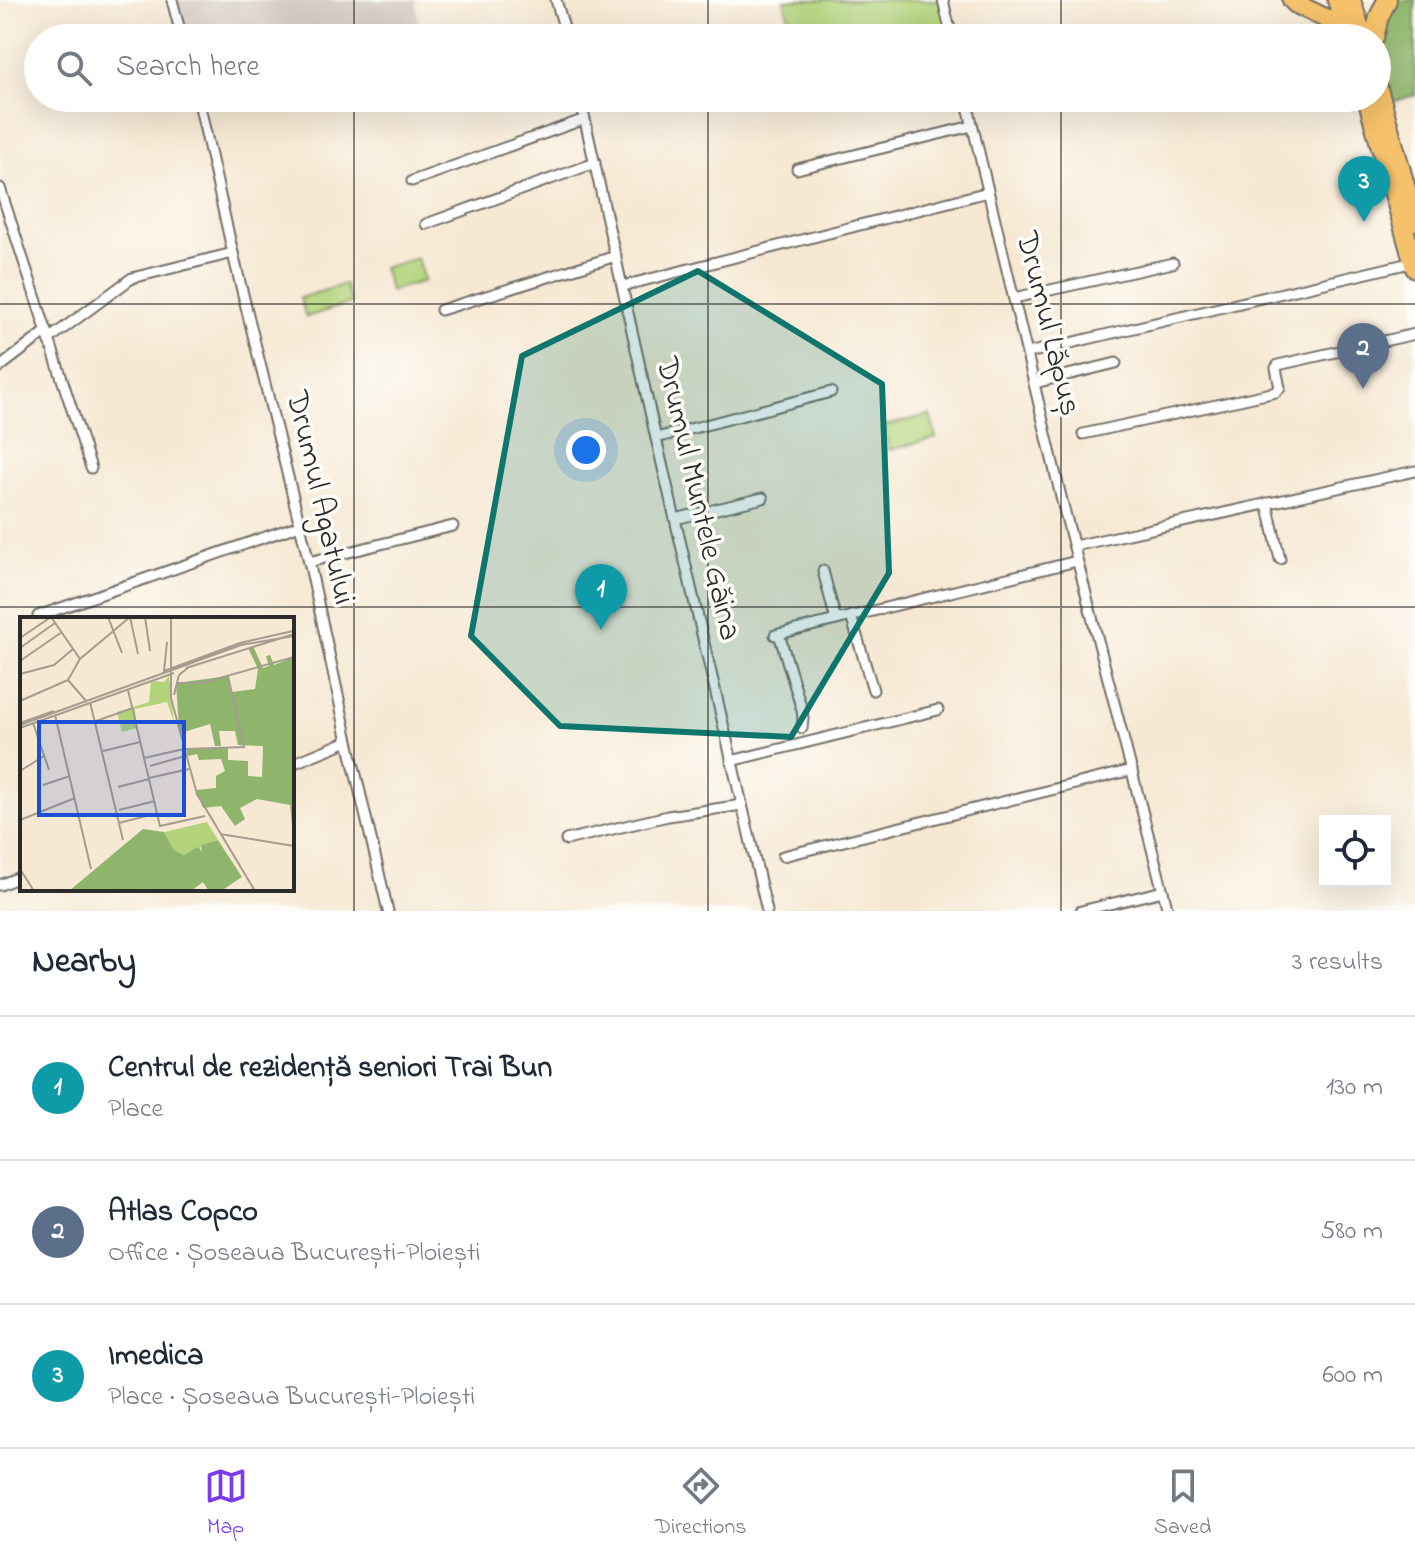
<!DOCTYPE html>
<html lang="en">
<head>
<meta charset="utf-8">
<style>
  body { margin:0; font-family:"Indie Flower",sans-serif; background:#f2f2f3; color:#1f2937 }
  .controls { position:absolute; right:24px; bottom:24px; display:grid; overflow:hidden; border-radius:0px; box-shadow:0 8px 32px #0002 }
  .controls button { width:72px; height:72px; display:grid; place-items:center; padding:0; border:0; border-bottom:2px solid #e0e1e3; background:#fff; color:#1f2937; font:40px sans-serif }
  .you { position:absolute; left:586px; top:450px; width:28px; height:28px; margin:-20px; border:6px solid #fff; border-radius:50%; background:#1a73e8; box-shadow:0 0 0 12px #1a73e833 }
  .badge { display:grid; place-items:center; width:52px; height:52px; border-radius:50%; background:#7c3aed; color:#fff; font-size:26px; font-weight:700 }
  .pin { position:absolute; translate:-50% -66px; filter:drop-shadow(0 2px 4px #0008) }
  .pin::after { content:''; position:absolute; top:42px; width:28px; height:24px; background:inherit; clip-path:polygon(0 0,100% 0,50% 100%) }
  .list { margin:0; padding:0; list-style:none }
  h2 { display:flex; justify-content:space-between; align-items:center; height:104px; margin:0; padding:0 32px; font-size:34px }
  h2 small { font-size:26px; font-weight:400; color:#747a83 }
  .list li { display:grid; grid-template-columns:52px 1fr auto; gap:24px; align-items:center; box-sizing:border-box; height:144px; padding:0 32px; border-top:2px solid #e0e1e3 }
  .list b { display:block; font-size:30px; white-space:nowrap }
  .list p { margin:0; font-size:26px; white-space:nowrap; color:#747a83 }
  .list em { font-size:26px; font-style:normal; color:#747a83 }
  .icon { flex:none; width:44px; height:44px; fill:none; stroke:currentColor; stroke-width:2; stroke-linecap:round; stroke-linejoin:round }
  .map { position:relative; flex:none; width:1415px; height:911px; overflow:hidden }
  .search { position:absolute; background:#fff; box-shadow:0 8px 32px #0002; left:24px; right:24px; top:24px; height:88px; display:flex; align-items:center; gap:20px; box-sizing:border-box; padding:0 28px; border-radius:44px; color:#747a83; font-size:30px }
  .sheet { height:536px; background:#fff }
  nav { display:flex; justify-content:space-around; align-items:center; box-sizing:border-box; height:112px; border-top:2px solid #e0e1e3; background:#fff; font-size:22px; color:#747a83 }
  nav a { display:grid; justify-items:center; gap:4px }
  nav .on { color:#7c3aed }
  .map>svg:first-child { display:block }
  .industrial { fill:#cec2b9 }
  .green { fill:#b3d37b; stroke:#6f7f53; stroke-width:2 }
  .forest { fill:#8eb56b; stroke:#5c704b; stroke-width:2 }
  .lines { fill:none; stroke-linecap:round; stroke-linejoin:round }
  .street-casing { stroke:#726d66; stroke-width:13 }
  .highway-casing { stroke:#726d66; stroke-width:22 }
  .street { stroke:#fff; stroke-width:9 }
  .highway { stroke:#f5c16b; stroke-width:18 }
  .marked { fill:#0f766e; fill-opacity:0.2; stroke:#0f766e; stroke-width:6; stroke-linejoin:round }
  .grid { fill:none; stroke:#2b2b2b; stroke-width:2; stroke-opacity:0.55 }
  .labels { text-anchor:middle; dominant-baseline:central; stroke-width:7; stroke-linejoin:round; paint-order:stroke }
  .street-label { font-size:32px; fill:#2b2b2b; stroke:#fdfcf7 }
  .inset-road { fill:none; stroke:#a59c90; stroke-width:2 }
  .view { fill:#1d4ed8; fill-opacity:0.15; stroke:#1d4ed8; stroke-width:4 }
  .inset-edge { fill:none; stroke:#2b2b2b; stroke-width:4 }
</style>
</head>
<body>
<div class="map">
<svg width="1415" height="911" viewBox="0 0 1415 911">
  <rect width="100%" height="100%" fill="#fdfcf7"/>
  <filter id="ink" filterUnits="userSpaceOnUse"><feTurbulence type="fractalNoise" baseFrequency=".0125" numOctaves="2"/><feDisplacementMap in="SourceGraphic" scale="16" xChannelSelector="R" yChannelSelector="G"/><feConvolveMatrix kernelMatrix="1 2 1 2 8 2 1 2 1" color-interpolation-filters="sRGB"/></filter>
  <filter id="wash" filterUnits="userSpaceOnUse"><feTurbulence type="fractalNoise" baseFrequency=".006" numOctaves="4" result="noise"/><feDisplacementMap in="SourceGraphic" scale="32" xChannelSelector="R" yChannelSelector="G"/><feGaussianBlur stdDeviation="1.8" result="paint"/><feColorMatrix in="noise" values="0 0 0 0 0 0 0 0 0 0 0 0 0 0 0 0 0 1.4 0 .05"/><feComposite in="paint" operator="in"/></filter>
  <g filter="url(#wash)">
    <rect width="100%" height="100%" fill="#f6e8d3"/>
    <polygon class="industrial" points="169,0 415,0 419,26 386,38 178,38"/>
    <g class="green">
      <polygon points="784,0 943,0 952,38 794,38"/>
      <polygon points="417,258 424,281 390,291 383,268"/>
      <polygon points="345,284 351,303 306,317 300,298"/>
      <polygon points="930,415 936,438 889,450 884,426"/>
    </g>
    <path class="forest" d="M1387,0h28v95l-32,10c-12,-39 -6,-67 4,-105z"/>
  </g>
  <g filter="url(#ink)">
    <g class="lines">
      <g class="street-casing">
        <g id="street">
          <polyline points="172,0 182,38"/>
          <polyline points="556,0 567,38"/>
          <polyline points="943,0 952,38"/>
          <polyline points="198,98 234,258 310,566 348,741 388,911"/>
          <polyline points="580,98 655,434 767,911"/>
          <polyline points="966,98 1062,501 1168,911"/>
          <polyline points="797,169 972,126"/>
          <polyline points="412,181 585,119"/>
          <polyline points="0,188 91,468"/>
          <polyline points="426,224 595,163"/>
          <polyline points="623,286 988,192"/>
          <polyline points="1014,298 1173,263"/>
          <polyline points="441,310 616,256"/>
          <polyline points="49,339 132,278 233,253"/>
          <polyline points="1028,353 1414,262"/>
          <polyline points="0,367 47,331"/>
          <polyline points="1035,383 1116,363"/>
          <polyline points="1083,434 1276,392 1280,388 1276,368 1278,365 1415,334"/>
          <polyline points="656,438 831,392"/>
          <polyline points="1267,503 1280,559"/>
          <polyline points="675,519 763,498"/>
          <polyline points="1074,546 1415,471"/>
          <polyline points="309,562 453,526"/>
          <polyline points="823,571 836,620"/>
          <polyline points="38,616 300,525"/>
          <polyline points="851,616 873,690"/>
          <polyline points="779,634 802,710 803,718 802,728"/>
          <polyline points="775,635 1077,561"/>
          <polyline points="731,761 938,710"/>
          <polyline points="292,764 348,741"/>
          <polyline points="566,840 668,816 742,805"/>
          <polyline points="783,856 1132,770"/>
          <polyline points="0,885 22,876"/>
          <polyline points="1081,911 1163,891"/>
        </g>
      </g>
      <g class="highway-casing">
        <g id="highway">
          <polyline points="1292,0 1296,4 1327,19 1342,38"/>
          <polyline points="1337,0 1349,38"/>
          <polyline points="1351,0 1363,38"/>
          <polyline points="1374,38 1379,17 1387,0"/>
          <polyline points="1377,85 1415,221"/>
          <polyline points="1367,98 1415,268"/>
        </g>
      </g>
      <use href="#street" class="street"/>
      <use href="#highway" class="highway"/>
    </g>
  </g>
  <path class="marked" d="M698,271l184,113 7,189 -98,164 -231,-11 -89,-90 51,-280z"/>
  <path class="grid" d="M354,0v38M708,0v38M1061,0v38M354,98v813M708,98v813M1061,98v813M0,304h1415M0,607h1415"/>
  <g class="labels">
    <g class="street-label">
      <text transform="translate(1047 324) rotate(76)">Drumul Lăpuș</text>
      <text transform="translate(319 498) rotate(77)">Drumul Agatului</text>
      <text transform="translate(697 499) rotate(77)">Drumul Muntele Găina</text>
    </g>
  </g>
  <g transform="translate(20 617)">
    <rect width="274" height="274" fill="#f6e8d3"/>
    <path d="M149,59l5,46 -7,-20 -32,7 2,19 -15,4 -5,-20 32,-10 2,-21 13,1zM187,205l11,18 -17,5 -1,7 -1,-4 -15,7 -10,-5 -10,-18z" fill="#b3d37b"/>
    <path d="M233,29l10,22 6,-2 -3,-10 4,-1 4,10 20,-8v189l-4,-41 -33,-6 -17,9 5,11 -10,7 -14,-20 -18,2 -7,-18 20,-2v-12l9,-5 -4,-12 -22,1 -2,-6 -9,2 -2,-7 42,-1v12l20,1v15l14,1 1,-31 -25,-1 -3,-14h-16l2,15h-6l-5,-22 -29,9 -2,-5 -3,-45 52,-7 4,16 23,-3 3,-20 -10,-21zM123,212l21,3 10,18 10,5 14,-8 4,5 -1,-7 17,-5 24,37 -21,14h-12l-6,-9 -12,9h-122z" fill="#8eb56b"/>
    <path class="inset-road" d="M88,0l14,36M110,0l8,37M125,0l5,34M151,0v81l26,96 58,97M0,21l31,-21 29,42M147,25l-3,29 76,-28 53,-12M0,31l35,-25M0,44l42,-29M166,51l108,-34M0,57l34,-9 19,-16M48,63l12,-21 50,-42M48,63l19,22M156,66h26l92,-26M108,73l32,136 45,-10M154,78l5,-20 10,-8M0,84l48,-21M70,85l33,138M35,98l36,154M76,104l37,-13M0,106l34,-12M13,106l16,47M0,108l221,-80 53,-9M0,111l154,-55M166,132l58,-2 -16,-71M83,134l37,-9M124,141l40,-9M130,149l35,-10M0,154l24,-15M129,161l40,-9M23,168l27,-9M98,170l31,-8M99,193l36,-9M0,203l55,-22M99,206l39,-10M200,217l74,12M0,252l14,22"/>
    <path class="view" d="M19,105h145v93h-145z"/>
    <rect width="274" height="274" class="inset-edge"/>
  </g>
</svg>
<div class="controls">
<button><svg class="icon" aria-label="locate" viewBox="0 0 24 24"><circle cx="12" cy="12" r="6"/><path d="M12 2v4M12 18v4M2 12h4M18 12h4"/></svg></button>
</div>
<div class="you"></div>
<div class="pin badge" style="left:601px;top:630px;background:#0f9aa8">1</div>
<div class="pin badge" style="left:1363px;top:389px;background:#5c6f8a">2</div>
<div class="pin badge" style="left:1364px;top:222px;background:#0f9aa8">3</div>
<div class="search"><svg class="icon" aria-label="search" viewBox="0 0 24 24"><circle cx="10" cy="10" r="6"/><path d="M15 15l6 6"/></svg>Search here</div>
</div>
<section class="sheet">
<h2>Nearby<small>3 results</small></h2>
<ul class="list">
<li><span class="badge" style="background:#0f9aa8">1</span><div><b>Centrul de rezidență seniori Trai Bun</b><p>Place</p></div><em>130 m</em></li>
<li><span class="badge" style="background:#5c6f8a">2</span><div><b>Atlas Copco</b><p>Office · Șoseaua București-Ploiești</p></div><em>580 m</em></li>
<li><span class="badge" style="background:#0f9aa8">3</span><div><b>Imedica</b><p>Place · Șoseaua București-Ploiești</p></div><em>600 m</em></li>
</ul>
</section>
<nav>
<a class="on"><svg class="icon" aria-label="map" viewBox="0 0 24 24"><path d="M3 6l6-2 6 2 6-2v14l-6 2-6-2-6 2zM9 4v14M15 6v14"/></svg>Map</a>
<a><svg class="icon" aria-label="directions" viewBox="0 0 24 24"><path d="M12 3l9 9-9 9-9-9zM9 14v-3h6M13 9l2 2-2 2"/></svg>Directions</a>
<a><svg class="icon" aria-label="saved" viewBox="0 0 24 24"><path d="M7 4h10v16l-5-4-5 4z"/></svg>Saved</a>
</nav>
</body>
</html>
